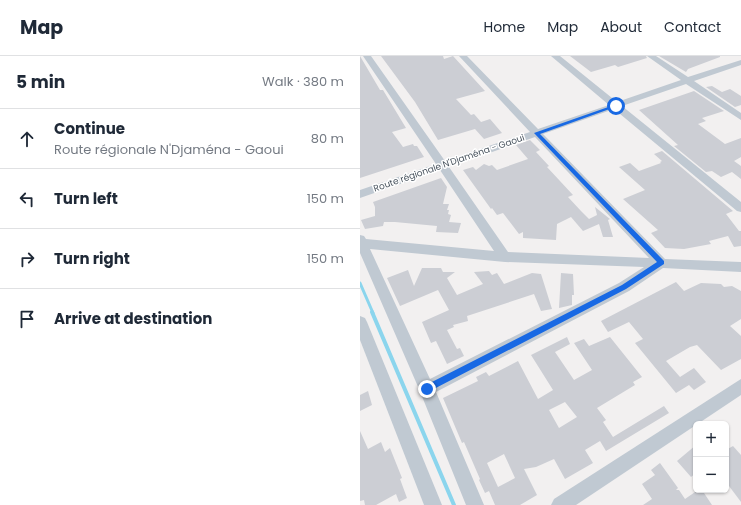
<!DOCTYPE html>
<html lang="en">
<head>
<meta charset="utf-8">
<style>
  body { margin:0; font-family:Poppins,sans-serif; background:#f2f2f3; color:#1f2937 }
  .controls { position:absolute; right:12px; bottom:12px; display:grid; overflow:hidden; border-radius:6px; box-shadow:0 1px 3px #0004 }
  .controls button { width:36px; height:36px; display:grid; place-items:center; padding:0; border:0; border-bottom:1px solid #e0e1e3; background:#fff; color:#1f2937; font:20px sans-serif }
  .stop { position:absolute; width:12px; height:12px; margin:-9px; border:3px solid #1869e4; border-radius:50%; background:#fff }
  .stop.end { background:#1869e4; border-color:#fff; box-shadow:0 1px 4px #0008 }
  .list { margin:0; padding:0; list-style:none }
  h2 { display:flex; justify-content:space-between; align-items:center; height:52px; margin:0; padding:0 16px; font-size:17px }
  h2 small { font-size:13px; font-weight:400; color:#747a83 }
  .list li { display:grid; grid-template-columns:26px 1fr auto; gap:12px; align-items:center; box-sizing:border-box; height:60px; padding:0 16px; border-top:1px solid #e0e1e3 }
  .list b { display:block; font-size:15px; white-space:nowrap }
  .list p { margin:0; font-size:13px; white-space:nowrap; color:#747a83 }
  .list em { font-size:13px; font-style:normal; color:#747a83 }
  .icon { flex:none; width:22px; height:22px; fill:none; stroke:currentColor; stroke-width:2; stroke-linecap:round; stroke-linejoin:round }
  .map { position:relative; flex:none; width:381px; height:449px; overflow:hidden }
  header { display:flex; align-items:center; gap:24px; box-sizing:border-box; height:56px; padding:0 20px; background:#fff; border-bottom:1px solid #e0e1e3 }
  header strong { font-size:19px }
  nav { display:flex; gap:22px; margin-inline-start:auto; font-size:14px }
  main { display:flex }
  aside { flex:1; background:#fff }
  .map>svg:first-child { display:block }
  .lines { fill:none; stroke-linecap:round; stroke-linejoin:round }
  .stream-far1 { stroke:#8bd5ed; stroke-width:3 }
  .stream { stroke:#8bd5ed; stroke-width:4 }
  .building { fill:#ccced4; fill-rule:evenodd }
  .minor { fill:#c0c9d2; fill-rule:evenodd }
  .route { fill:#1869e4 }
  .labels { text-anchor:middle; dominant-baseline:central; stroke-width:3; stroke-linejoin:round; paint-order:stroke }
  .far-street-label { font-size:9px; fill:#47525d; stroke:#fff }
</style>
</head>
<body>
<header>
<strong>Map</strong>
<nav><a>Home</a><a>Map</a><a>About</a><a>Contact</a></nav>
</header>
<main>
<aside>
<h2>5 min<small>Walk · 380 m</small></h2>
<ul class="list">
<li><svg class="icon" aria-label="ahead" viewBox="0 0 24 24"><path d="M12 20V5M6 11l6-6 6 6"/></svg><div><b>Continue</b><p>Route régionale N'Djaména - Gaoui</p></div><em>80 m</em></li>
<li><svg class="icon" aria-label="left" viewBox="0 0 24 24"><path d="M17 20v-9H6M10 6l-5 5 5 5"/></svg><div><b>Turn left</b></div><em>150 m</em></li>
<li><svg class="icon" aria-label="right" viewBox="0 0 24 24"><path d="M7 20v-9h11M14 6l5 5-5 5"/></svg><div><b>Turn right</b></div><em>150 m</em></li>
<li><svg class="icon" aria-label="arrive" viewBox="0 0 24 24"><path d="M6 21V4h12l-3 4 3 4H6"/></svg><div><b>Arrive at destination</b></div></li>
</ul>
</aside>
<div class="map">
<svg width="381" height="449" viewBox="0 0 381 449">
  <rect width="100%" height="100%" fill="#f2f0f0"/>
  <g class="lines">
    <polyline class="stream-far1" points="0,227 13,257"/>
    <polyline class="stream" points="12,256 94,449"/>
  </g>
  <g class="building">
    <polygon points="0,0 20,34 23,34 46,72 32,76 43,91 53,88 54,90 57,90 64,101 0,122"/>
    <polygon points="21,0 83,0 84,3 93,0 125,35 96,43 111,59 114,58 121,66 130,63 142,77 124,83 115,73 78,84 55,46"/>
    <polygon points="210,0 286,0 287,2 258,11 255,9 231,16"/>
    <polygon points="299,0 360,0 360,1 328,13 326,16"/>
    <polygon points="352,30 362,36 370,33 381,40 381,49 375,51 346,31"/>
    <polygon points="334,35 364,55 342,62 346,65 338,68 365,88 381,82 381,101 374,105 381,110 381,123 372,116 361,121 352,115 346,116 314,90 318,89 279,54"/>
    <polygon points="170,84 180,94 176,96 189,110 187,111 213,139 208,141 221,155 229,163 237,159 235,151 250,163 248,164 253,181 243,181 239,168 223,175 211,161 197,168 196,184 163,182 163,176 159,178 143,157 137,159 132,152 131,153 103,114 113,111 116,114 124,108 129,110 132,109 137,114 168,103 156,89"/>
    <polygon points="302,95 373,155 366,158 379,175 381,175 381,190 374,191 368,180 349,185 351,188 324,193 305,192 291,177 298,174 263,143 285,134 259,111 270,107 279,115 301,107 300,106 302,105 294,98"/>
    <polygon points="81,122 87,131 83,148 89,148 87,154 89,154 88,158 91,159 89,166 101,167 98,177 76,176 77,170 35,166 24,166 23,170 5,173 1,164 15,160 15,151 13,146"/>
    <polygon points="62,212 81,212 83,216 95,216 87,222 97,239 123,228 114,216 129,215 132,219 137,217 144,228 172,217 181,218 192,253 181,255 174,238 107,260 108,265 93,269 94,271 87,274 97,293 100,292 104,300 87,308 76,285 71,287 62,266 89,254 78,234 40,250 27,222 48,214 54,230"/>
    <polygon points="201,217 213,218 214,239 212,239 212,249 199,252"/>
    <polygon points="316,226 324,235 341,227 361,228 364,231 372,230 381,235 381,263 370,270 381,280 381,303 361,314 337,289 330,291 306,305 320,321 334,312 346,326 334,334 329,329 316,337 275,287 283,283 269,266 248,276 241,265"/>
    <path d="M207,281l3,7 -15,8 19,28 18,-10 -18,-27 10,-4 5,7 21,-9 32,40 -9,5 2,3 -38,23 9,12 -3,2 10,15 51,-31 5,7 -63,38 -6,-10 -15,9 8,13 -28,16 -11,-20 -18,8 -12,2 13,26 -17,10h-25l-6,-14 -4,2 -6,-13 1,-1 -16,-37 -2,1 -19,-45 35,-17 -2,-4 10,-5 3,4 29,-15 20,38 15,-9 -22,-35zM205,346l12,15 -18,11 -10,-18zM144,398l11,24 -17,9 -11,-24z"/>
    <polygon points="8,335 12,349 0,355 0,339"/>
    <polygon points="0,375 8,393 21,386 25,396 30,392 42,422 40,423 47,442 39,446 36,438 16,449 5,449 4,444 0,445"/>
    <polygon points="336,389 336,417 331,421 317,405"/>
    <polygon points="373,390 381,399 381,446 366,426 366,394"/>
    <polygon points="300,407 318,432 316,434 319,434 325,443 338,434 342,434 352,449 283,449 292,443 282,428 295,419 291,414"/>
  </g>
  <g class="lines">
    <g class="minor">
      <path d="M3,0h8l74,105 85,-29 -71,-76h8l71,73 71,-24 -58,-49h9l57,46 64,-22 -34,-24h9l32,21 53,-17v5l-47,16 47,32v7l-55,-36 -64,22 119,96v10l-4,-1 -123,-102 -71,25 122,125 76,3v10l-78,-4 -34,23 -193,101 48,113h-18l-47,-116 -59,-136v-18l4,1 2,3 128,12 -54,-81 -80,28v-8l76,-26zM175,81l114,121 -141,-6 -59,-85zM10,193l135,13 139,5 -25,16 -189,96z"/>
      <polygon points="0,260 5,262 7,266 82,449 64,449 0,284"/>
      <polygon points="381,323 381,339 216,449 191,449 194,443"/>
    </g>
  </g>
  <polygon class="route" points="254,49 258,50 180,78 304,205 304,208 266,233 70,335 64,335 64,330 262,229 297,206 174,77"/>
  <g class="labels">
    <g class="far-street-label">
      <text transform="translate(89 107) rotate(-19)">Route régionale N'Djaména - Gaoui</text>
    </g>
  </g>
</svg>
<div class="controls">
<button>+</button>
<button>−</button>
</div>
<div class="stop" style="left:256px;top:50px"></div>
<div class="stop end" style="left:67px;top:333px"></div>
</div>
</main>
</body>
</html>
